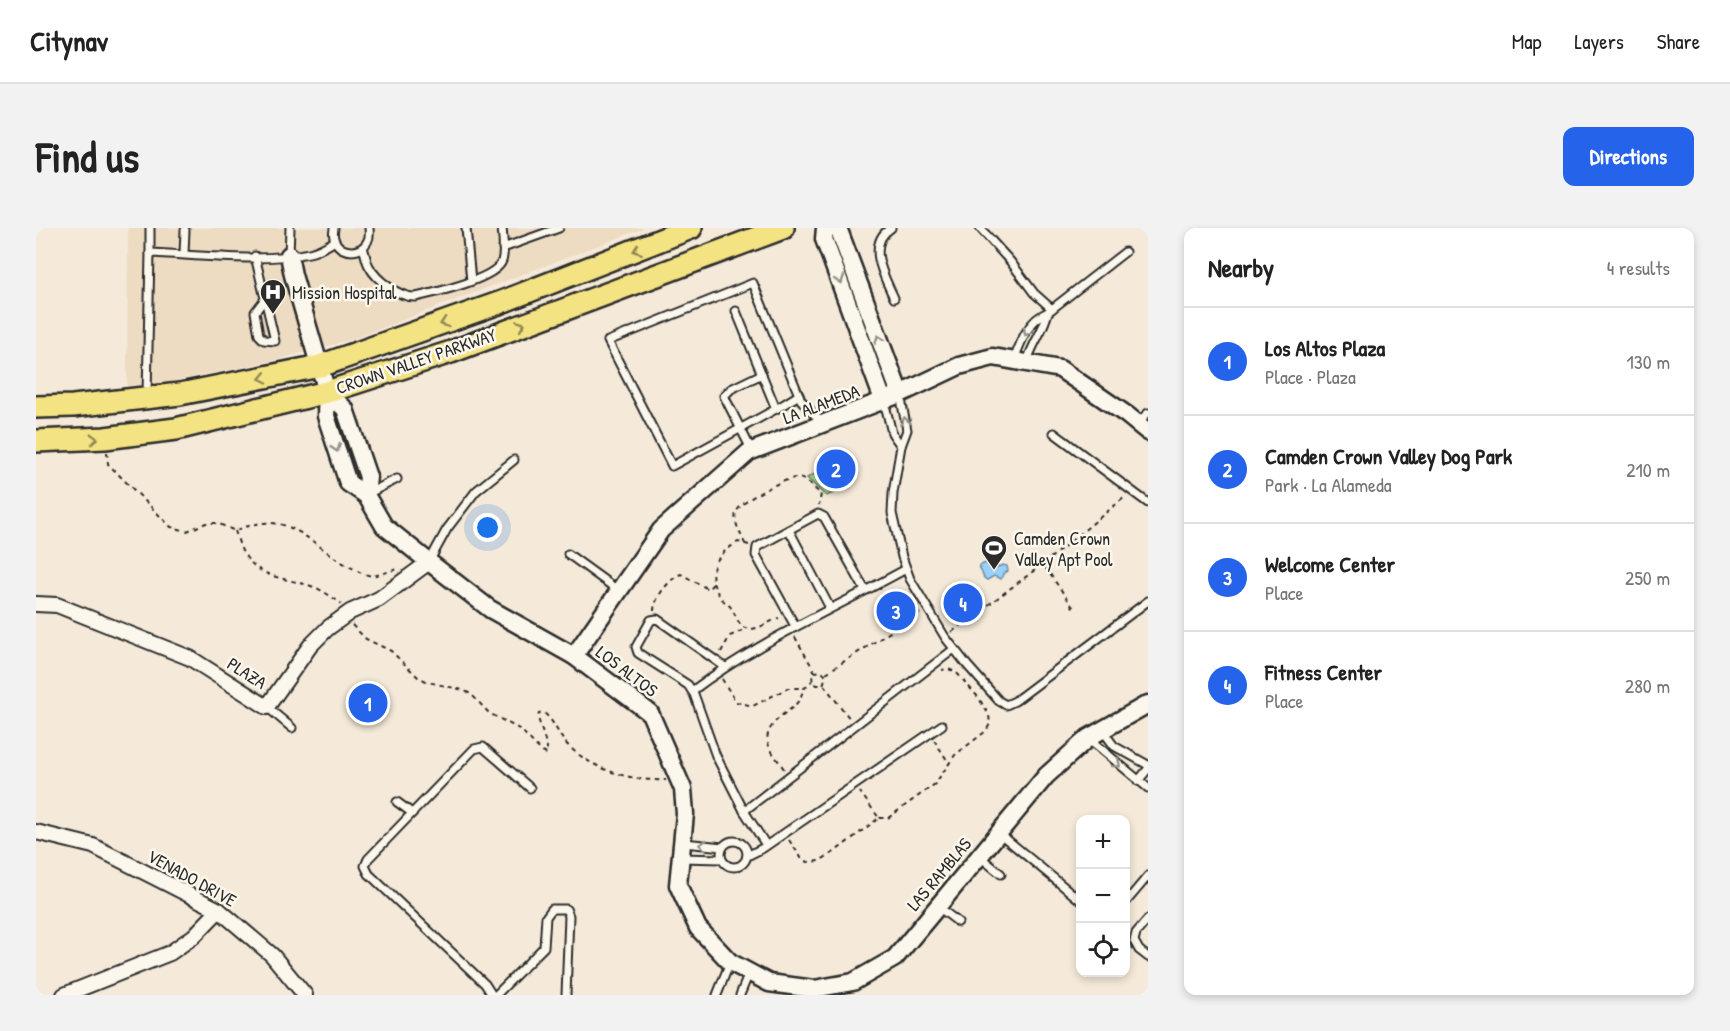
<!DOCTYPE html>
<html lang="en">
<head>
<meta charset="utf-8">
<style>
  body { margin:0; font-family:"Patrick Hand",sans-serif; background:#f2f2f2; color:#222 }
  .controls { position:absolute; right:18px; bottom:18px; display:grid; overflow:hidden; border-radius:12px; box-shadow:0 3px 9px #0003 }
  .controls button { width:54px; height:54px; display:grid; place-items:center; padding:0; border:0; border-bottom:2px solid #e0e0e0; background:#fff; color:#222; font:30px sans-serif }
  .you { position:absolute; left:452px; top:300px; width:21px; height:21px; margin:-15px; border:4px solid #fff; border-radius:50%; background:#1a73e8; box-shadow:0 0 0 9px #1a73e833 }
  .badge { display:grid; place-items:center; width:39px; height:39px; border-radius:50%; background:#2563eb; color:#fff; font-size:20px; font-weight:700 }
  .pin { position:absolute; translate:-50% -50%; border:3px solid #fff; box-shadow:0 2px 6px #0006 }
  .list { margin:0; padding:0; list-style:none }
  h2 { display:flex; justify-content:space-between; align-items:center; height:78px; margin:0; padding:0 24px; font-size:26px }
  h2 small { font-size:20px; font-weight:400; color:#767676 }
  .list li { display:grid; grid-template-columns:39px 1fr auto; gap:18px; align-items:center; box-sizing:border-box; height:108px; padding:0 24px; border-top:2px solid #e0e0e0 }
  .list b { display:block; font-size:22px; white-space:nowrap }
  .list p { margin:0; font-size:20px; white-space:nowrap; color:#767676 }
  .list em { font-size:20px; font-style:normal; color:#767676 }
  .icon { flex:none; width:33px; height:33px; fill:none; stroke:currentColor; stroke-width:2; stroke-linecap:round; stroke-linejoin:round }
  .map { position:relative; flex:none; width:1112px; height:767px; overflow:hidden; border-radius:12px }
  header { display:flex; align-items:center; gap:36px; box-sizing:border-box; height:84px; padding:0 30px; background:#fff; border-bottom:2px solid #e0e0e0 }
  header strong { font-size:28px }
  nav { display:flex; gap:33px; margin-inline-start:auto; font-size:21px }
  .intro { display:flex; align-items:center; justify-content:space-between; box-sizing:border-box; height:144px; padding:0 36px }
  h1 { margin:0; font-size:42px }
  .button { padding:15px 27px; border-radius:12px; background:#2563eb; color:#fff; font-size:21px; font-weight:700 }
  main { display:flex; gap:36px; padding:0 36px }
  aside { flex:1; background:#fff; border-radius:12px; box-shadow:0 3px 9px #0003 }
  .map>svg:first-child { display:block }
  .built { fill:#eddbc2 }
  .green { fill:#adda99; stroke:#6c8262; stroke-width:1.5 }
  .water { fill:#9ad1f9; stroke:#6e8fa7; stroke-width:1.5 }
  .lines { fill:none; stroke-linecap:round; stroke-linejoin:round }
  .service-casing { stroke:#2b2b2b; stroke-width:11 }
  .minor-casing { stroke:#2b2b2b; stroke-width:18 }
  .tertiary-casing { stroke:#2b2b2b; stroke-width:21 }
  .primary-casing { stroke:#2b2b2b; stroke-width:26 }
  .path { stroke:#2b2b2b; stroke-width:2; stroke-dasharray:4.5 4.5; stroke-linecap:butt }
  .service { stroke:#fbf7ec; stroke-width:7 }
  .minor { stroke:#fbf7ec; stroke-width:14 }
  .tertiary { stroke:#fbf7ec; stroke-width:16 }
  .primary { stroke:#f4e382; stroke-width:21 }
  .oneway { stroke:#908756 }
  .oneway2 { stroke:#93918c }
  .labels { text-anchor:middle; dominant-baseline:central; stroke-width:5; stroke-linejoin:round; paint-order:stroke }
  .poi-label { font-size:18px; fill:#2b2b2b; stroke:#fbf7ec; text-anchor:start }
  .street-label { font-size:18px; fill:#2b2b2b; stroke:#fbf7ec }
</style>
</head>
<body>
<header>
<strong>Citynav</strong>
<nav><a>Map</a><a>Layers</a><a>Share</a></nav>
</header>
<div class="intro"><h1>Find us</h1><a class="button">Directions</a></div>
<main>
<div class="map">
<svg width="1112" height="767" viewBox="0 0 1112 767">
  <rect width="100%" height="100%" fill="#f5ead9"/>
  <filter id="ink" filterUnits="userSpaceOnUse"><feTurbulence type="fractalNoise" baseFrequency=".0167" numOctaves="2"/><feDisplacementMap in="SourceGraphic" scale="12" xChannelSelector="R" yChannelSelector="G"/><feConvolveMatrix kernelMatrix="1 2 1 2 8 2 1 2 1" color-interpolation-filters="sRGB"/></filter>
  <g filter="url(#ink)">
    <polygon class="built" points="92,0 608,0 314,112 240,132 134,154 91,158"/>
    <polygon class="green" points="807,231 814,259 790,268 771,250"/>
    <polygon class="water" points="952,334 955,335 959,340 967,337 971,338 972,343 967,346 965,351 958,348 951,352 948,350 943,338"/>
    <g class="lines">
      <g class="service-casing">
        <g id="service">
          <path d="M114,0v25c48,2 113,10 159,0 10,-2 18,-7 26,-12"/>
          <path d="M298,0c-6,30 40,31 35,0"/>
          <polyline points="430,0 435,53"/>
          <path d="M855,0c-26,16 -6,50 3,70"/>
          <polyline points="944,0 974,33 998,65 1016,81"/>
          <path d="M327,19c2,6 3,14 6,19 7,14 31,32 47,31 17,-4 80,-18 86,-36 3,-9 1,-23 0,-33"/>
          <polyline points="467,20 523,0"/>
          <polyline points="148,26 149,2"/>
          <polyline points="253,27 254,0"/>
          <polyline points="219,28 239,113 228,112 223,107 219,84 229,71"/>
          <polyline points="700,83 740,181 636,238 572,113 717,55 765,172 785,194"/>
          <path d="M978,132c7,-19 14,-40 34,-48l77,-60"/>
          <path d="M991,134c5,-18 17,-32 21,-50"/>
          <polyline points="864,166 871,202 865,218 857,265 856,285 866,329 874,351 909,409 931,437 963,473 970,477 979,473 1112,373"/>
          <polyline points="111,167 114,25"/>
          <polyline points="848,173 856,205 865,218"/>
          <polyline points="740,181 763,167"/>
          <polyline points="1101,195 1112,185"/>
          <polyline points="1018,205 1112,275"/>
          <polyline points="716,223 688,168 695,161 726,146"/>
          <polyline points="331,266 361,251"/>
          <polyline points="753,302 794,380"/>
          <polyline points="532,326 583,363"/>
          <polyline points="394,332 411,301 440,263 478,232"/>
          <polyline points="759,398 720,327 721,319 782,286 788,289 829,362"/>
          <polyline points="689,439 621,391 615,392 600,419 602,425 652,457 658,466 680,528 708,583 730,617"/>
          <path d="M656,463c66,-50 142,-82 214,-122"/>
          <polyline points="231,479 256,500"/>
          <polyline points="1067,503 1078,518 1112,537"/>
          <polyline points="1052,510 1112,560"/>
          <polyline points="1102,553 1112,541"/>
          <polyline points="361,574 376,585"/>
          <polyline points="708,583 918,421"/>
          <polyline points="963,605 1044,672"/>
          <circle cx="698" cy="626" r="13"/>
          <polyline points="648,615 687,619"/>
          <polyline points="711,628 727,620 906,497"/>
          <polyline points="943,628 965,646"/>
          <polyline points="645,630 685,631"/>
          <polyline points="1090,674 1112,648"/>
          <polyline points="901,678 922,694"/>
          <polyline points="1112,691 1100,705 1098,713 1103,722 1112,729"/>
          <polyline points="456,767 449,756 333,646 329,638 332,631 438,521 447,519 494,560"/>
          <polyline points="460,767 508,719 510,689 516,681 530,681 533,688 530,767"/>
          <polyline points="681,767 694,734"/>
          <polyline points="704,767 713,745"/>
        </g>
      </g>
      <g class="minor-casing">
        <g id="minor">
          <polyline points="0,376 21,377 154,430 231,479 274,418 292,400 314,384 343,371 393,334"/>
          <polyline points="0,604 57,618 183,682 236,727 269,767"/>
          <polyline points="28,767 134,725 158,708 183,682"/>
        </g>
      </g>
      <g class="tertiary-casing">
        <g id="tertiary">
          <polyline points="789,0 788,11 847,172"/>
          <polyline points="800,0 804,5 864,166"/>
          <polyline points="253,27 257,47 291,164 290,188 312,255 330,267 348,298 393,334 454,381 538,428 614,485 647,561 649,586 642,657 662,700 694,734 733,755 778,761 817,754 859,730 1010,548 1052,510 1112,476"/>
          <polyline points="291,164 309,181 332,249 330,267"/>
          <polyline points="538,428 625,302 713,224 864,166 923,138 957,129 1024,141 1091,187 1112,204"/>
        </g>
      </g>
      <g class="primary-casing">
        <g id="primary">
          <polyline points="0,179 37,178 144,166 284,138 463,75 655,0"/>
          <polyline points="0,213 69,210 140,201 291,164 415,124 747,0"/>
        </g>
      </g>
      <g class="path">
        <path d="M71,224l1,12 63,63 16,4 19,-8h11l18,8c50,-23 69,7 108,32 8,4 16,10 25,12 11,2 21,-5 32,-6"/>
        <path d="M199,303c3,8 5,19 11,26 17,23 43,21 68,30 10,4 19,11 28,17"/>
        <path d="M709,316c-3,-8 -12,-22 -9,-31 3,-12 51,-37 63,-35 10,2 14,10 22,16l-2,11"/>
        <path d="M713,317l-11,-3c-24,14 -35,33 -16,57 3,4 7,5 10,10 4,7 7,19 17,20 9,1 21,-8 30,-11"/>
        <polyline points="1007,336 1089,269"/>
        <path d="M618,383c0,-13 16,-33 27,-37l27,15 6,-6"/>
        <path d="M316,397l14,14 25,12 27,26 10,5 35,8 8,4 18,19 32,17 21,22 5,2v-7l-9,-29 1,-5 3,-1c10,5 15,20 22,29 23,27 67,41 102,39"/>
        <polyline points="916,404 1007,336 1039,382"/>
        <path d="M759,409l20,35c-4,5 -4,10 2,13h6l3,-9 -5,-5 -6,1"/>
        <polyline points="685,424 694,408 710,401"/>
        <polyline points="790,445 884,385"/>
        <polyline points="686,451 700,474 717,478 752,460 768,460"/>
        <polyline points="788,457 814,491"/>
        <polyline points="898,512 913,535"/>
        <path d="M748,541c-15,-22 -27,-31 -3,-53 5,-4 11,-7 15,-12 8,-9 4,-14 16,-23"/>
        <polyline points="843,590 852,590 899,556 919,527 950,503 954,496 953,487 942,469 920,444 912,441 906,442"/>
        <polyline points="753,612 766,631 772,634 783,633 797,625 843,590 824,564"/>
      </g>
      <use href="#service" class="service"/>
      <use href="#minor" class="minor"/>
      <use href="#tertiary" class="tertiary"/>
      <use href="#primary" class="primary"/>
    </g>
    <defs><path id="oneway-chevron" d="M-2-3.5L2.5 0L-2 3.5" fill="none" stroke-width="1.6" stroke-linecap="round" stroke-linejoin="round" transform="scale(1.5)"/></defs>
    <g class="oneway">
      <use href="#oneway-chevron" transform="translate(601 22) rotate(159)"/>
      <use href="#oneway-chevron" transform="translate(408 95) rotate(161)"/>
      <use href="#oneway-chevron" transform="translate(485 97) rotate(-21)"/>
      <use href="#oneway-chevron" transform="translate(227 150) rotate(168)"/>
      <use href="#oneway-chevron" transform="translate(58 211) rotate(-2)"/>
    </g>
    <g class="oneway2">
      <use href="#oneway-chevron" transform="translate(804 52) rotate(70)"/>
      <use href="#oneway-chevron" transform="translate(991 104) rotate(120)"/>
      <use href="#oneway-chevron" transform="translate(843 111) rotate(-110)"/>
      <use href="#oneway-chevron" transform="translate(869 193) rotate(-100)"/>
      <use href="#oneway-chevron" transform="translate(300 220) rotate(72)"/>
      <use href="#oneway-chevron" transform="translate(1081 536) rotate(40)"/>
      <use href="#oneway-chevron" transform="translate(667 617) rotate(-175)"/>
    </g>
  </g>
  <defs>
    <g id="hospital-pin" transform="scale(1.35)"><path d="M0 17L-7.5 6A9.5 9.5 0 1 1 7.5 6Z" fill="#2b2b2b" stroke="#fbf7ec"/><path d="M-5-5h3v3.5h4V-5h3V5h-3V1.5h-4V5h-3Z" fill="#fff"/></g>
    <g id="stadium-pin" transform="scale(1.35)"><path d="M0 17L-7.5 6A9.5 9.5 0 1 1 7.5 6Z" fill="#2b2b2b" stroke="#fbf7ec"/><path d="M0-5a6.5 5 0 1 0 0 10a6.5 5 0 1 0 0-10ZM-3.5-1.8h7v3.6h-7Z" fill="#fff"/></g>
  </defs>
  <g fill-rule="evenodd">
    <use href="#hospital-pin" x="237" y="64"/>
    <use href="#stadium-pin" x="958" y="320"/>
  </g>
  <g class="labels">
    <g class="poi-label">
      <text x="256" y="64">Mission Hospital</text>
      <text x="978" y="310">Camden Crown<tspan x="978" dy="21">Valley Apt Pool</tspan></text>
    </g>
    <g class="street-label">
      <text transform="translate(380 133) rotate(-19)">CROWN VALLEY PARKWAY</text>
      <text transform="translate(785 176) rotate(-21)">LA ALAMEDA</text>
      <text transform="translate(591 443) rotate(37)">LOS ALTOS</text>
      <text transform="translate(211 445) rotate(32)">PLAZA</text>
      <text transform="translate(903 646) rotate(-50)">LAS RAMBLAS</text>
      <text transform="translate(156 650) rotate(29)">VENADO DRIVE</text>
    </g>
  </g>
</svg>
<div class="controls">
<button>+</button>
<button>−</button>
<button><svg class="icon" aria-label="locate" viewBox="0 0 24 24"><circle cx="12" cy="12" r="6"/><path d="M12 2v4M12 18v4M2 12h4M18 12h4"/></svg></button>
</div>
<div class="you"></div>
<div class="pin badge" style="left:332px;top:475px">1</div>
<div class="pin badge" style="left:800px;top:241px">2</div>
<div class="pin badge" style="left:860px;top:383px">3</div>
<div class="pin badge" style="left:927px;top:375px">4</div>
</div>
<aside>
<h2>Nearby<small>4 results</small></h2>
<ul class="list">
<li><span class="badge">1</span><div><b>Los Altos Plaza</b><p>Place · Plaza</p></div><em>130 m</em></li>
<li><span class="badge">2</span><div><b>Camden Crown Valley Dog Park</b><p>Park · La Alameda</p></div><em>210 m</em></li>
<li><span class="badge">3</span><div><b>Welcome Center</b><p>Place</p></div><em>250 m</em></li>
<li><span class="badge">4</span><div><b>Fitness Center</b><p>Place</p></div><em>280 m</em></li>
</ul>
</aside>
</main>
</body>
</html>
